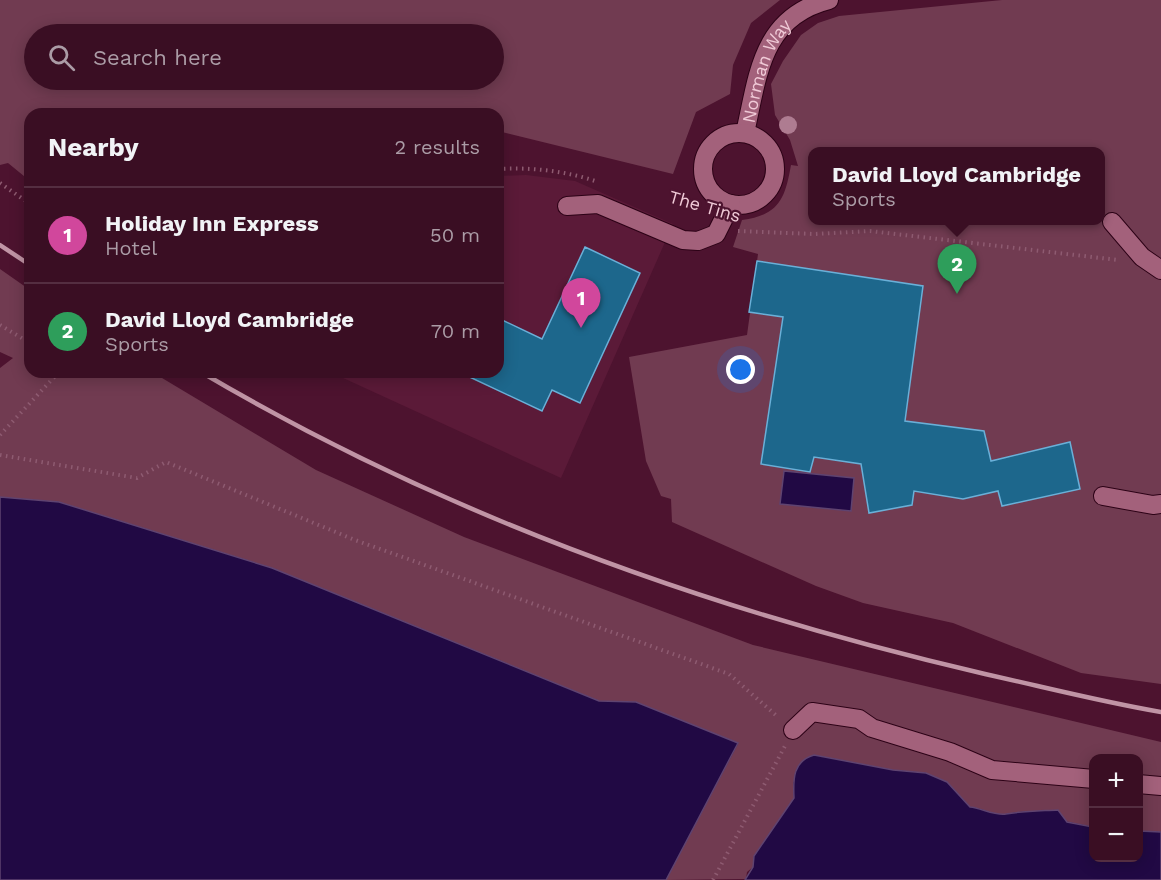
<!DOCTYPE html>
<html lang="en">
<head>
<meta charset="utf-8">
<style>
  body { margin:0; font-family:"Work Sans",sans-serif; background:#451c30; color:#f1f3f6 }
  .controls { position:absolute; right:18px; bottom:18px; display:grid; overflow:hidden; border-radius:12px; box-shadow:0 3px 15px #0003 }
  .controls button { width:54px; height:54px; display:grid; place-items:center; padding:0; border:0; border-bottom:2px solid #542e41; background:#3a0e23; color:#f1f3f6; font:30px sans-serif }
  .you { position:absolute; left:741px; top:370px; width:21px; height:21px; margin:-15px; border:4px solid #fff; border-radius:50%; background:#1a73e8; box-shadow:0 0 0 9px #1a73e833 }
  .badge { display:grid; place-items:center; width:39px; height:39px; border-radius:50%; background:#2563eb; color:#fff; font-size:20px; font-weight:700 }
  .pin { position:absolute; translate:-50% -50px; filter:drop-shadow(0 2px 3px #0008) }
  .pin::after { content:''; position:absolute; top:32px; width:21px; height:18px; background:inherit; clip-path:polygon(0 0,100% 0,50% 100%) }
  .popup { position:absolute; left:808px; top:147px; width:297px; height:78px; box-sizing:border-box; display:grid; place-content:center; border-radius:12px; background:#3a0e23; filter:drop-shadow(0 2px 4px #0005); font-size:20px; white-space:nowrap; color:#ab9ca6 }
  .popup b { font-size:22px; color:#f1f3f6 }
  .popup::after { content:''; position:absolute; left:50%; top:100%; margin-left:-12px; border:12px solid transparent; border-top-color:#3a0e23 }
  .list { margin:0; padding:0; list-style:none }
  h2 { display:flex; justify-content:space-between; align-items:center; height:78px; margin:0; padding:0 24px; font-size:26px }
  h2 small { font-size:20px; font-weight:400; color:#ab9ca6 }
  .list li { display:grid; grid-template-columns:39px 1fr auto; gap:18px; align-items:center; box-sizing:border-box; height:96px; padding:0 24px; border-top:2px solid #542e41 }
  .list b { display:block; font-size:22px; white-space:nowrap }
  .list p { margin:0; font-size:20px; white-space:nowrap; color:#ab9ca6 }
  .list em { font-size:20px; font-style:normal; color:#ab9ca6 }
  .icon { flex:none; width:33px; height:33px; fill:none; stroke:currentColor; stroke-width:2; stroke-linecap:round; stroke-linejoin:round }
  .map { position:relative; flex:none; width:1161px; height:880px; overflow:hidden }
  .search { position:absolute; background:#3a0e23; box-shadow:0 3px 15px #0003; left:24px; top:24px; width:480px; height:66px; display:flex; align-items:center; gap:15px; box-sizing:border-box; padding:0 21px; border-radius:33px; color:#ab9ca6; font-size:22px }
  .panel { position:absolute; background:#3a0e23; box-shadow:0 3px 15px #0003; left:24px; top:108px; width:480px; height:270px; border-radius:18px }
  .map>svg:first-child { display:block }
  .built { fill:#5b1a38 }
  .green { fill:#713b51; fill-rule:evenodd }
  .water { fill:#210944; stroke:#5f4370; stroke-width:1.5 }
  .building { fill:#1d678c; stroke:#6ab0d8; stroke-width:1.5 }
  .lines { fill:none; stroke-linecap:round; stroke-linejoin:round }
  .minor-casing { stroke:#2c0216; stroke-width:20 }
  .path { stroke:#8e5b71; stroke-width:4; stroke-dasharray:1.5 4.5; stroke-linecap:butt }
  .minor { stroke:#a3617b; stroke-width:18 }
  .rail { stroke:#c094a5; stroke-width:4.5 }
  .tree { fill:#ae7c91 }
  .labels { text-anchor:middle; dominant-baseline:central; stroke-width:4.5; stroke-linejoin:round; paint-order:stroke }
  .street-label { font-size:18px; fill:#f0cad7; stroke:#4d132f }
</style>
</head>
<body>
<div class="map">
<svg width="1161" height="880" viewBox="0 0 1161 880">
  <rect width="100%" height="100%" fill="#4d132f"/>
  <polygon class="built" points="526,175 575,181 673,224 561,478 330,372 498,372 498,176"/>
  <g class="green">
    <path d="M0,0h780l-29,23 -18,42 -3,29 -34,18 -23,62 -175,-43v-17h-468v67l-22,-18 -8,2zM34,34h460v46h-460z"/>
    <path d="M1002,0h159v684l-80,-11 -128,-50 -90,-20 -47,-17 -144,-64 -1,-23 -10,-3 -15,-35 -17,-104 118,-22 11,-81 -25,-7 9,-27c37,-5 43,-21 49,-55l7,1 -8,-26 -15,-25 -4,-31 12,-23 18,-26 17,-12 21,-7zM813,152h288v68h-288z"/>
    <path d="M0,269l30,21v82h122l164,98 148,67 289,108 408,97v90l-22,-1 -1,-73h-44l-1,69 -70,-15c-7,-1 -13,3 -19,3 -12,-1 -22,-7 -34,-8l-23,-25 -21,-9 -33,-3 -79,-15 -21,28 1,15 -40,58 -1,11 -6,5 -1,7 -80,1 72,-136 -102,-42 -37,-1 -327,-133 -213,-66 -59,-5v-129l13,-10 -13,-6z"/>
  </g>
  <g class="water">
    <polygon points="784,471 854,478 851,511 780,504"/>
    <polygon points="0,497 59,502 272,568 599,701 636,702 738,743 666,880 0,880"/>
    <path d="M814,755l79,15 33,3 21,9 23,25c11,1 25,9 36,7 17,-3 34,-3 52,-4l9,12 26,5 1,31h44l1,-27 22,1v48h-416l8,-13 1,-11 40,-58c-1,-19 -1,-37 20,-43z"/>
  </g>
  <g class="building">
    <polygon points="585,247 640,273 580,403 552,390 542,411 459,372 498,372 498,318 542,339"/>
    <polygon points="757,261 923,286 905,421 984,431 991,461 1070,442 1080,489 1002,506 998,491 963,499 914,491 912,505 869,513 861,464 814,457 810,472 761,464 783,317 749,312"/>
  </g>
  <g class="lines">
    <g class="minor-casing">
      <g id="minor">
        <path id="s1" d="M745,133c13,-57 16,-116 84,-133"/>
        <circle cx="739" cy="169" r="36"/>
        <polyline points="567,206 598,204 683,240 698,241 716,234 731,204"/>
        <polyline points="1112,222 1142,257 1161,270"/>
        <polyline points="1103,496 1153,505 1161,504"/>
        <polyline points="793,730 812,712 859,719 872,728 950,752 992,770 1094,779"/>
        <polyline points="1138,784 1161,786"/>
      </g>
    </g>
    <g class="path">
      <path d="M498,169c33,-2 69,2 100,13"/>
      <polyline points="0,183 30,204"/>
      <polyline points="738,231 814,234 870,231 1118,260"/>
      <polyline points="0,325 30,343"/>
      <polyline points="0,435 59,372"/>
      <polyline points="0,455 137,478 166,462 355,540 729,674 778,717"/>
      <polyline points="713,880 785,746"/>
    </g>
    <use href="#minor" class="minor"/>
    <g class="rail">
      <polyline points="0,245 30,265"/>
      <path d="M201,372c242,143 512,239 784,302 59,13 117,28 176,38"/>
    </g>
  </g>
  <circle class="tree" cx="788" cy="125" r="9"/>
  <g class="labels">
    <g class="street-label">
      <text stroke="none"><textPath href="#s1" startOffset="66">Norman Way</textPath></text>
      <text transform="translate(705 206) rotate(16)">The Tins</text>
    </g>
  </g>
</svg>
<div class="controls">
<button>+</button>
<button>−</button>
</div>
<div class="you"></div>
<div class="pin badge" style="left:581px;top:328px;background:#d1479c">1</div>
<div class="pin badge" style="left:957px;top:294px;background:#2e9e5b">2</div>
<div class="popup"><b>David Lloyd Cambridge</b>Sports</div>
<div class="search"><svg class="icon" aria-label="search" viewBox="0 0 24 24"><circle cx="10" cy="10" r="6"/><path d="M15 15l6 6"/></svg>Search here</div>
<section class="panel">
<h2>Nearby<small>2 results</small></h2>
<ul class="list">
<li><span class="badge" style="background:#d1479c">1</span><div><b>Holiday Inn Express</b><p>Hotel</p></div><em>50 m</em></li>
<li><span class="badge" style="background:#2e9e5b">2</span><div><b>David Lloyd Cambridge</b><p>Sports</p></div><em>70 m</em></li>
</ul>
</section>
</div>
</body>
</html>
